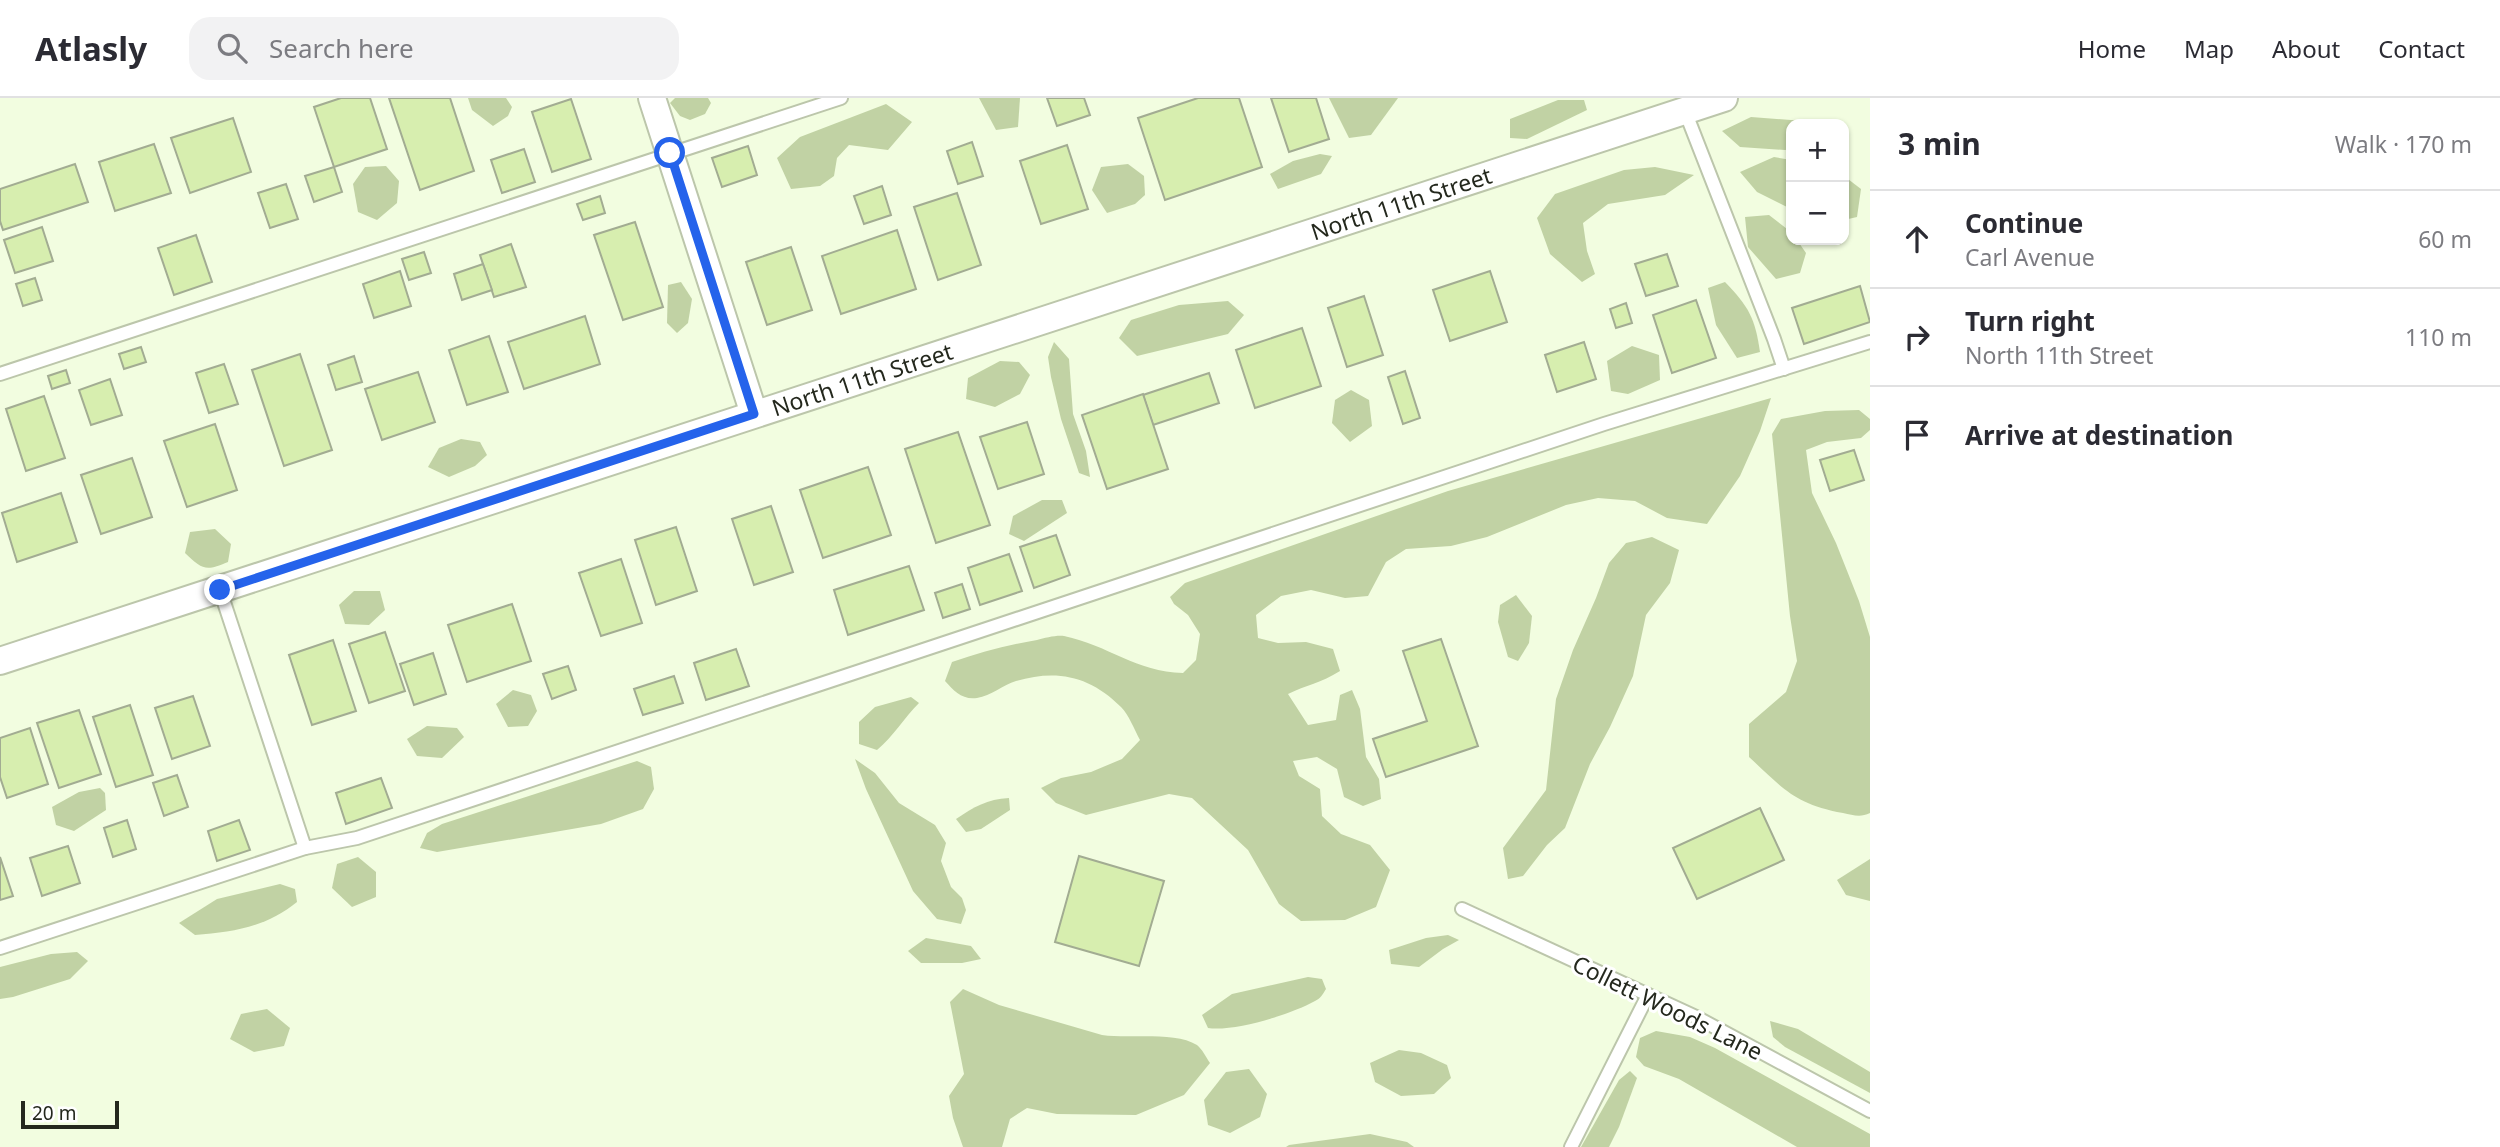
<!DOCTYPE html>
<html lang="en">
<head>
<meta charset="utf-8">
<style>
  body { margin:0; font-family:"Noto Sans",sans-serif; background:#f2f2f3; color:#2b2b33 }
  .controls { position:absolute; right:21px; top:21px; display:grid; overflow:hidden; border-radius:14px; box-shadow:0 2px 5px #0004 }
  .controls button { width:63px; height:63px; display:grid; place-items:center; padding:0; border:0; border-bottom:2px solid #e1e1e2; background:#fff; color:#2b2b33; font:35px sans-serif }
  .scale { position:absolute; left:21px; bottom:18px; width:98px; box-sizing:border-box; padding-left:7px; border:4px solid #24281d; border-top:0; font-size:19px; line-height:24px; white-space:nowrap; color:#24281d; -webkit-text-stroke:5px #fff; paint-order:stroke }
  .stop { position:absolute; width:21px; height:21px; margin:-16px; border:5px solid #2563eb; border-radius:50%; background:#fff }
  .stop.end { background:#2563eb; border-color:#fff; box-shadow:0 2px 7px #0008 }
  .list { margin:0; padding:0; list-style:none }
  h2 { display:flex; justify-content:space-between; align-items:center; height:91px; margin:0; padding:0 28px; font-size:30px }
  h2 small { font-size:23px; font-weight:400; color:#7c7c81 }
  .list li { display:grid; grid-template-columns:46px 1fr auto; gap:21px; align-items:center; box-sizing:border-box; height:98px; padding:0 28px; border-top:2px solid #e1e1e2 }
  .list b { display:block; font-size:26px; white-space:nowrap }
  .list p { margin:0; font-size:23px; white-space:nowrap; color:#7c7c81 }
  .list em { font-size:23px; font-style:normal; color:#7c7c81 }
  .icon { flex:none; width:38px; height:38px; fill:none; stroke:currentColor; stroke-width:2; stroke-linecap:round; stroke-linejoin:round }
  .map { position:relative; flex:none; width:1870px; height:1049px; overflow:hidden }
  header { display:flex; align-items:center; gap:42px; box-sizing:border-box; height:98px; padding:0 35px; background:#fff; border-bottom:2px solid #e1e1e2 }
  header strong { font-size:33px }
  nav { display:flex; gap:38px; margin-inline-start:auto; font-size:24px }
  .search { width:490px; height:63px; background:#f2f2f3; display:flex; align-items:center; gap:18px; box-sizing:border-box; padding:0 24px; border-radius:21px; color:#7c7c81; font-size:26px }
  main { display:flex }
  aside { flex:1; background:#fff }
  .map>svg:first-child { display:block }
  .green { fill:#c1d2a4 }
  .building { fill:#d7eeaf; stroke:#a2ac92; stroke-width:2 }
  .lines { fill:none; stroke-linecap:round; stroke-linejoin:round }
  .lane-casing { stroke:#bcc6ab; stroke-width:16 }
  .street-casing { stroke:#bcc6ab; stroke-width:30 }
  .lane { stroke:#fff; stroke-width:12 }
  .street { stroke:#fff; stroke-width:26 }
  .route { stroke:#2563eb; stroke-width:9 }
  .labels { text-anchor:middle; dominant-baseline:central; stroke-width:6; stroke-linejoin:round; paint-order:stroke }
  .street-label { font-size:23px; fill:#24281d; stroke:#fff }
</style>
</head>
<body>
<header>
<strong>Atlasly</strong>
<div class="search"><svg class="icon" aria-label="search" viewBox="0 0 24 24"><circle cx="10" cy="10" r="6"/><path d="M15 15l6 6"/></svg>Search here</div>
<nav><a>Home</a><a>Map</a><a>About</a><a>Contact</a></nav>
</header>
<main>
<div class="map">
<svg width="1870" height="1049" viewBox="0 0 1870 1049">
  <rect width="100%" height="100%" fill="#f2fde0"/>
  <g class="green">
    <polygon points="468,0 506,0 512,9 508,18 493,28 472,12"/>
    <polygon points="675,0 708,0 711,5 705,16 690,22 680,18 670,5"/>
    <polygon points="979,0 1020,0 1018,29 996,32"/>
    <polygon points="1329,0 1398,0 1371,37 1349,40"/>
    <polygon points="1558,2 1584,2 1587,12 1527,41 1510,40 1510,21"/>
    <polygon points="886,6 912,24 888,52 849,47 837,60 834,78 820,88 791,91 777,60 800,39"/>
    <polygon points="1751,19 1817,24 1821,26 1791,26 1791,51 1785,52 1740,49 1722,33"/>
    <polygon points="1320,56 1332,58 1321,76 1278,91 1270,76 1293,63"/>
    <polygon points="1774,59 1791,62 1791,111 1757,94 1740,74"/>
    <polygon points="1128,66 1144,78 1145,97 1135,106 1107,115 1092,92 1101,69"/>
    <polygon points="386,68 399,83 397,105 377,122 358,114 353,86 365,69"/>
    <polygon points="1655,69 1694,77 1665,97 1608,106 1583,125 1587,153 1595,176 1582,184 1550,156 1537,120 1555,96 1624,72"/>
    <polygon points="1844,78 1861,91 1857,119 1844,122"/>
    <polygon points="1769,117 1791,134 1791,142 1797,142 1806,155 1800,175 1776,181 1748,149 1745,119"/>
    <polygon points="681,184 692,201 688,225 677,235 667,225 668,187"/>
    <path d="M1725,184c24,25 30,36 35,70l-23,6 -21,-33 -8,-37z"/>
    <polygon points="1228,203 1244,217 1228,236 1137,258 1119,240 1131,222 1179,207"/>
    <polygon points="1054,244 1069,261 1073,316 1086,353 1090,379 1079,375 1061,321 1051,279 1048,259"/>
    <polygon points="1632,248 1659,257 1660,282 1628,296 1611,293 1607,263"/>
    <polygon points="1000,263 1019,264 1030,277 1020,296 995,309 966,301 968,280"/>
    <polygon points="1351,292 1369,302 1372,328 1350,344 1332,325 1335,302"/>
    <path d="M1771,300l-11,33 -20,45 -33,48 -40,-6 -32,-17 -37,-3 -32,7 -79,32 -36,9 -45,3 -20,13 -18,34 -23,2 -34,-8 -30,6 -25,19 2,23 20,5 28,-1 27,7 7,22c-19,12 -34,14 -52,23l20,31 28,-5 4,-25 12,-5 8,19 6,48 13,22 2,20 -18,7 -19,-9 -7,-28 -20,-12 -24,4 6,15 21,13 2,27 19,18 29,11 20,25 -14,37 -31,13 -44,1 -22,-17 -31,-54 -56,-52 -23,-4 -83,21 -30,-12 -15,-15 20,-10 30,-6 31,-13 18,-19c-6,-11 -11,-25 -19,-33 -31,-31 -64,-38 -105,-26 -13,4 -25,15 -39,17 -15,2 -23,-7 -32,-17l7,-19c29,-10 55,-17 85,-22 8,-2 19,-5 27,-4 44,9 72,36 119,37l13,-13 4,-26 -12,-19 -14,-11 -4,-7 15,-14 263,-92z"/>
    <path d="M1859,312l11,9v11l-9,8 -34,4 -21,8 6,43 24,50 23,58 11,36v176c-10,5 -17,2 -27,0 -49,-9 -59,-24 -94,-56v-33l37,-32 11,-31 -7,-45 -18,-182 9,-15 44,-8z"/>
    <polygon points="461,341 480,344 487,357 475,368 449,379 428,369 439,350"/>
    <polygon points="1042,402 1062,402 1067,415 1024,443 1009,436 1013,418"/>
    <path d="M215,431l16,15 -3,18c-23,10 -26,7 -43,-9l5,-21z"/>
    <polygon points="1652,439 1679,452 1670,485 1646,517 1633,578 1610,629 1590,666 1565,730 1547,747 1523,778 1508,781 1503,750 1546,692 1556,601 1573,552 1596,500 1609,465 1626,445"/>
    <polygon points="354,493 380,493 385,512 369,527 345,526 339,507"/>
    <polygon points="1516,497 1532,518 1529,545 1518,563 1508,559 1498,524 1500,507"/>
    <polygon points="513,592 531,597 537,613 528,628 508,629 496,606"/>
    <path d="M911,599l8,6c-15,15 -26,34 -42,47l-18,-6v-22l16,-15z"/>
    <polygon points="427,628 457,630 464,639 442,660 417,658 407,641"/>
    <polygon points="855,661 875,675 899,705 935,727 946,745 941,763 951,789 962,800 966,812 961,826 937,821 913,793 866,691"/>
    <polygon points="637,663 651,669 654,691 643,711 601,726 437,754 420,750 427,735 442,726"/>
    <polygon points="100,690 105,695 106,712 74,733 56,727 52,709 79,694"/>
    <path d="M1009,700l1,12 -29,19 -15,3 -10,-13c18,-12 31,-20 53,-21z"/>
    <polygon points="358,759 376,774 376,799 352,809 332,790 337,766"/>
    <polygon points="1870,761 1870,803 1846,797 1837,782"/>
    <path d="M280,786l15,5 2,13c-31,25 -63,30 -102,33l-16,-12 38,-24z"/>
    <polygon points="1448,837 1459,842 1443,851 1419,869 1391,866 1389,852 1426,840"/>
    <polygon points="926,840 971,848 981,861 962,865 921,865 908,853"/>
    <polygon points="77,854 88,863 70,881 13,899 0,901 0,869 51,856"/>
    <path d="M1308,879l14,2 4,10c-3,5 -6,10 -11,12 -23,13 -81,31 -107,27l-6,-13 30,-21z"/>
    <path d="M963,891l36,16 103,30c27,4 73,-4 95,10 5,4 9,12 13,18l-26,32 -48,20 -79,-1 -30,-6 -17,11 -8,28h-39l-10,-29 -4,-22 15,-22 -14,-72z"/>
    <polygon points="267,911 290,930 284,948 254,954 230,941 241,916"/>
    <polygon points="1770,923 1798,931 1870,974 1870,995 1785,949 1773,939"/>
    <polygon points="1656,933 1690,939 1715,950 1870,1036 1870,1049 1797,1049 1679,981 1644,968 1636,959 1640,940"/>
    <polygon points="1399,952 1421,955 1447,967 1451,980 1434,996 1401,998 1375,984 1370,965"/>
    <polygon points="1249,971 1267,996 1260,1019 1230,1035 1208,1027 1204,1002 1226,974"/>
    <polygon points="1630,973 1637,980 1619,1029 1609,1049 1581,1049 1619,982"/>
    <polygon points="1370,1036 1407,1044 1414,1049 1286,1049 1289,1047"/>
  </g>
  <g class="building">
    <polygon points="341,0 370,0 387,51 334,69 314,9"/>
    <polygon points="389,0 450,0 474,73 420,92"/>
    <polygon points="1047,0 1084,0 1090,17 1057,28"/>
    <polygon points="1198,0 1239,0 1262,69 1165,102 1138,20"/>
    <polygon points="1271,0 1316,0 1329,41 1289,54"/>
    <polygon points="571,1 591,61 552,74 532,14"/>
    <polygon points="233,20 251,74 190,95 171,40"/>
    <polygon points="972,44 983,78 958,86 947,53"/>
    <polygon points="154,46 171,95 115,113 99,64"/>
    <polygon points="1067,47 1088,111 1041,126 1020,63"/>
    <polygon points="748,48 757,77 722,89 712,60"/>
    <polygon points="524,51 535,84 502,95 491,62"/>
    <polygon points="75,66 88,104 3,132 0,123 0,91"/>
    <polygon points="334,69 342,94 314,104 305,78"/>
    <polygon points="286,86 298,121 270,130 258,95"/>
    <polygon points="882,88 891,117 864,126 854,98"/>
    <polygon points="957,95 981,167 938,182 914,109"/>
    <polygon points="600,98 605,115 583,122 577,106"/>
    <polygon points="635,124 663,209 623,222 594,137"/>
    <polygon points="42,129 53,163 15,175 4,142"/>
    <polygon points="897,132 916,191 841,216 822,158"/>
    <polygon points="196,137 212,184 174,197 158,150"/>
    <polygon points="511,146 526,189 494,199 480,157"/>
    <polygon points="791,149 812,212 767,227 746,164"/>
    <polygon points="424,154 431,175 409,182 402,161"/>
    <polygon points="1667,156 1678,188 1646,198 1635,166"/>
    <polygon points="483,166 492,192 462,202 454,176"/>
    <polygon points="400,173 411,208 374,220 363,186"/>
    <polygon points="1490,173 1507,224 1450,243 1433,192"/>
    <polygon points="35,180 42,202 23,208 16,186"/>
    <polygon points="1860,188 1870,224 1804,246 1792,210"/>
    <polygon points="1364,198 1383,257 1347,269 1328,210"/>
    <polygon points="1696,202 1716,260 1672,275 1653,217"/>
    <polygon points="1626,205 1632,225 1616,230 1610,211"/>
    <polygon points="585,218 600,266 524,291 508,244"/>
    <polygon points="1302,230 1321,288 1255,310 1236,252"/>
    <polygon points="489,238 508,294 467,307 449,252"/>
    <polygon points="1584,244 1596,281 1557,294 1545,257"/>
    <polygon points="141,249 146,264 124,271 119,256"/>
    <polygon points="300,256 332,352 284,368 252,272"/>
    <polygon points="354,258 362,284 336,292 328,267"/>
    <polygon points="224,266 238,306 209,315 196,275"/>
    <polygon points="66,272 70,285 52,291 48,278"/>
    <polygon points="1405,273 1420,320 1403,326 1388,279"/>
    <polygon points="418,274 435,324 382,342 365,291"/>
    <polygon points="1209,275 1219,305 1153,327 1143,297"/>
    <polygon points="110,281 122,317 91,327 79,292"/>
    <polygon points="1143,296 1168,371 1107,391 1082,317"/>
    <polygon points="44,298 65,360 26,373 6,311"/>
    <polygon points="1027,324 1044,376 998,391 980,339"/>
    <polygon points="215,326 237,392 187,409 164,343"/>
    <polygon points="958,334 990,427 936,445 905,351"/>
    <polygon points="1854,352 1864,382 1830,393 1820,362"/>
    <polygon points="132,360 152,419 101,436 81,377"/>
    <polygon points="868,369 891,437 823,460 800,392"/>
    <polygon points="61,395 77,444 17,464 2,415"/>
    <polygon points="771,408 793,474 754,487 732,421"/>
    <polygon points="676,429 697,493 656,507 635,442"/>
    <polygon points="1056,437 1070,477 1034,490 1020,449"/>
    <polygon points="1009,456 1022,493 980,507 968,470"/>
    <polygon points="621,461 642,525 601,538 579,475"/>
    <polygon points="909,468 924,512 848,537 834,492"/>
    <polygon points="962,486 970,511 943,520 935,495"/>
    <polygon points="512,506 531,563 467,584 448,527"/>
    <polygon points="385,534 405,593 369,605 349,546"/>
    <polygon points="1441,541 1478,648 1386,679 1373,641 1427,623 1403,553"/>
    <polygon points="333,542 356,613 312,627 289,557"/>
    <polygon points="736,551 749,588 706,602 694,565"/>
    <polygon points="433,555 446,596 414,607 400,566"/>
    <polygon points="568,568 576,592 552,601 543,576"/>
    <polygon points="674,578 683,605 643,617 634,591"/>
    <polygon points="193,598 210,648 172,661 155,610"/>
    <polygon points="130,607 153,677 116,689 93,619"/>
    <polygon points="79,612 101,676 59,690 37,625"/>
    <polygon points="30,630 48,686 7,700 0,679 0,640"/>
    <polygon points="177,677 188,709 164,718 153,685"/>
    <polygon points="381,680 392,710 346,726 336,695"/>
    <polygon points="1760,710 1784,762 1697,801 1673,750"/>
    <polygon points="127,722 136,751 113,759 104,730"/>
    <polygon points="239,722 250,752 217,763 208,733"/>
    <polygon points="68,748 80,785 42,798 30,760"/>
    <polygon points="1079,758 1164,783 1139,868 1055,844"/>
    <polygon points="0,759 13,798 0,802"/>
  </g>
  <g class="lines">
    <g class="lane-casing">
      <g id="lane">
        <polyline points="1685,13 1774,241 1784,271"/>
        <polyline points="0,276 841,0"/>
        <polyline points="220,492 305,750"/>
        <polyline points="1462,811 1696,919 1870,1013"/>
        <polyline points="0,850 305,750 357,740 1604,326 1870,244"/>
        <polyline points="1571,1049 1648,897"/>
      </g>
    </g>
    <g class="street-casing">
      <g id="street">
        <polyline points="652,0 754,316"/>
        <polyline points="0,563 1724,0"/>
      </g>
    </g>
    <use href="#lane" class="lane"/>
    <use href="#street" class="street"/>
  </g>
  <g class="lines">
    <polyline class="route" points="220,492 754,316 670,55"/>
  </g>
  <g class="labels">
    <g class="street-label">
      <text transform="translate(1401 105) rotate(-18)">North 11th Street</text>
      <text transform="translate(862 281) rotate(-18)">North 11th Street</text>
      <text transform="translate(1668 909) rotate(26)">Collett Woods Lane</text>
    </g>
  </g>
</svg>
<div class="controls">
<button>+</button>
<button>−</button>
</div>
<div class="scale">20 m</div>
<div class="stop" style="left:670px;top:55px"></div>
<div class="stop end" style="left:220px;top:492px"></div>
</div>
<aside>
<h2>3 min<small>Walk · 170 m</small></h2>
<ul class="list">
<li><svg class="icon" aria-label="ahead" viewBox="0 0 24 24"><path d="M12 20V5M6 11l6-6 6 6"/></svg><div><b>Continue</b><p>Carl Avenue</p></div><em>60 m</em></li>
<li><svg class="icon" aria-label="right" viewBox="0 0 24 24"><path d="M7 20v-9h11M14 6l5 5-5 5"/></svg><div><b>Turn right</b><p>North 11th Street</p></div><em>110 m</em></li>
<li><svg class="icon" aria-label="arrive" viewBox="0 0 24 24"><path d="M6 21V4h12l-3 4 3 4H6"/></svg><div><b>Arrive at destination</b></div></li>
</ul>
</aside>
</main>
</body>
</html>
